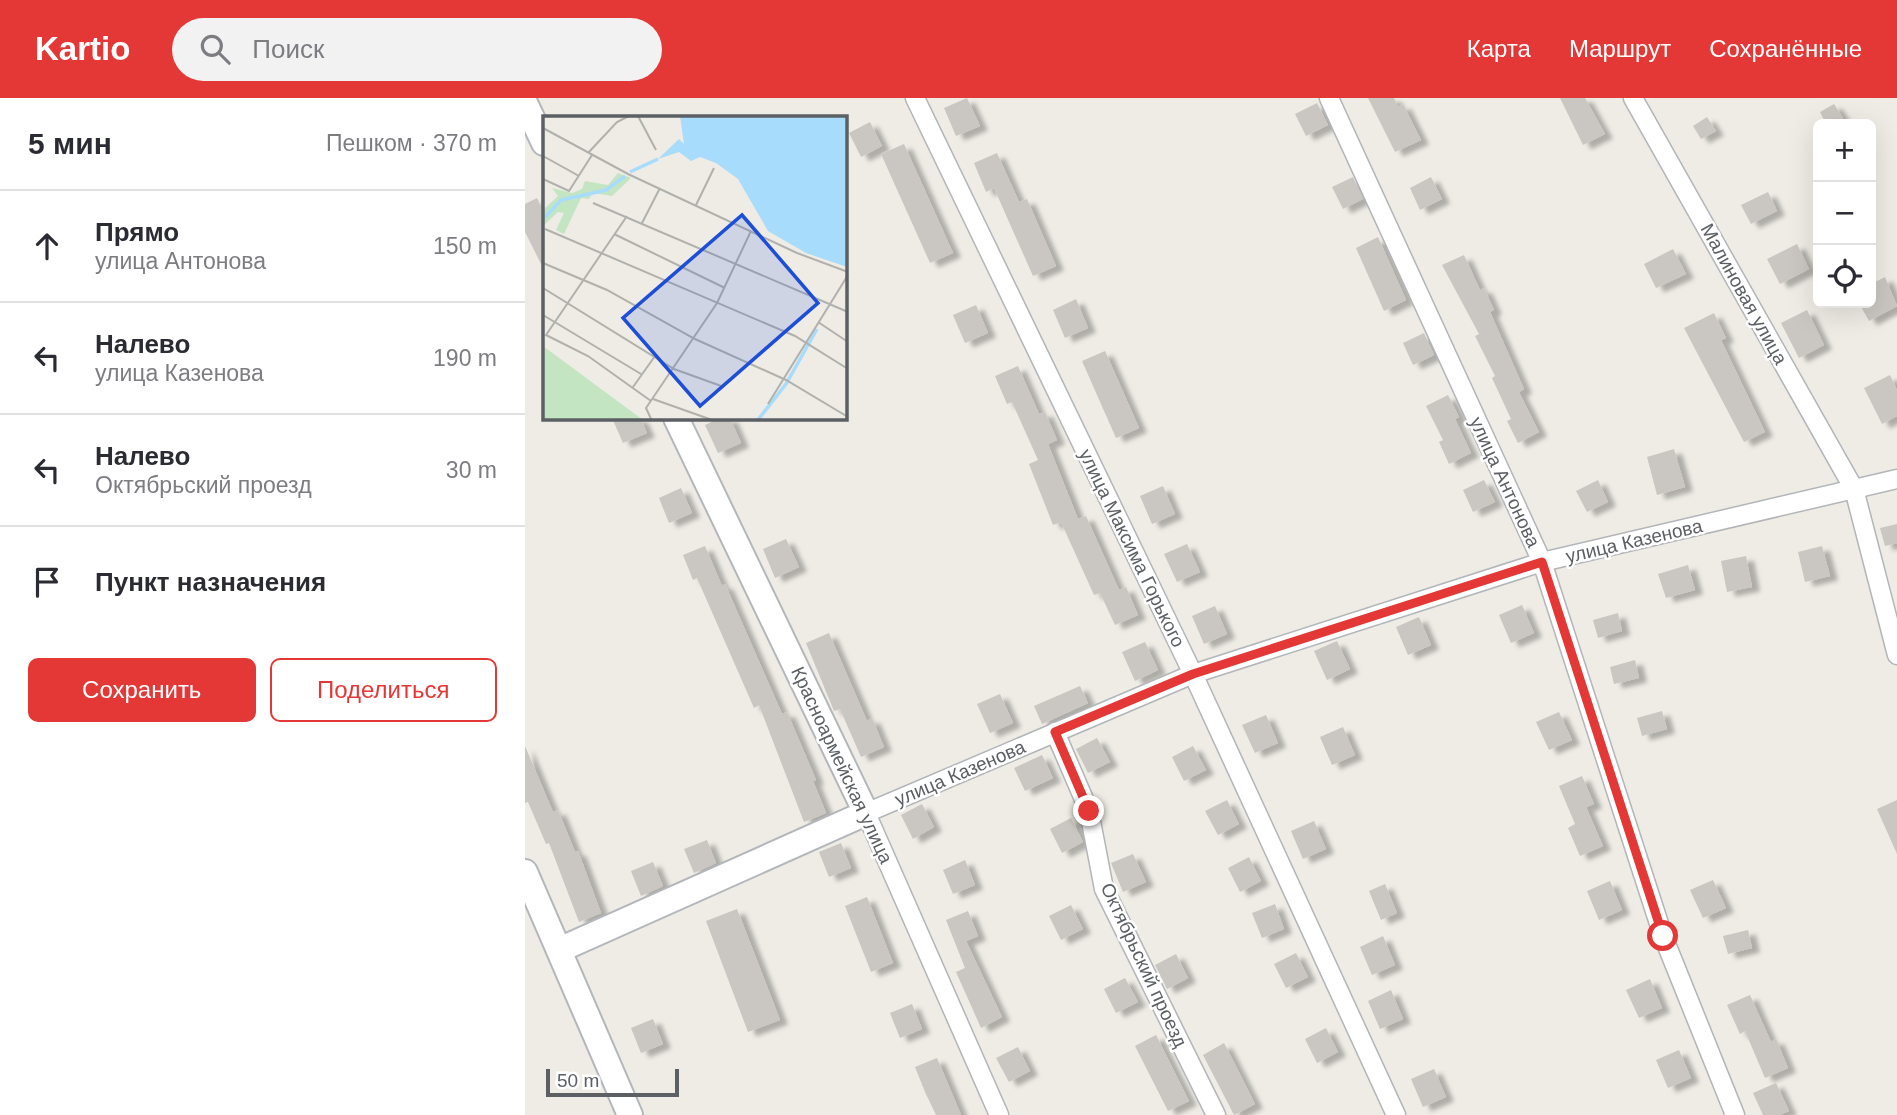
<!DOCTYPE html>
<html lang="ru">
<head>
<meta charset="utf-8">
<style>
  body { margin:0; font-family:Helvetica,sans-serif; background:#f2f2f3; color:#2b2b33 }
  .controls { position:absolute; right:21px; top:21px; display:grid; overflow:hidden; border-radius:10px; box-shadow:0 7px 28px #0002 }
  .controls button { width:63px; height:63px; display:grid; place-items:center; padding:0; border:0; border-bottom:2px solid #e1e1e2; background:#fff; color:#2b2b33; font:35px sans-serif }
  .scale { position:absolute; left:21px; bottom:18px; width:133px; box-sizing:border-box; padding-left:7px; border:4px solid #5c6064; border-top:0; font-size:19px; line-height:24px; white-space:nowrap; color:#5c6064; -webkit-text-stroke:5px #fff; paint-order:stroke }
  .stop { position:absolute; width:21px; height:21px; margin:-16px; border:5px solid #e33836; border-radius:50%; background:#fff }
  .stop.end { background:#e33836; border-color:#fff; box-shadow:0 2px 7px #0008 }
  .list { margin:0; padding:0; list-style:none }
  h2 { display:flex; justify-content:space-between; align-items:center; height:91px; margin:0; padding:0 28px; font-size:30px }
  h2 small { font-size:23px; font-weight:400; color:#7c7c81 }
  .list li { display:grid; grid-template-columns:46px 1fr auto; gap:21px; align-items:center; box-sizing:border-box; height:112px; padding:0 28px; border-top:2px solid #e1e1e2 }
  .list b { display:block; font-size:26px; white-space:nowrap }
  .list p { margin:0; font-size:23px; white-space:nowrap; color:#7c7c81 }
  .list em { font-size:23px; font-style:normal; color:#7c7c81 }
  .actions { display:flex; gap:14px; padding:21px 28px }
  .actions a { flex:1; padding:16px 0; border:2px solid #e33836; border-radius:10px; text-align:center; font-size:24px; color:#e33836 }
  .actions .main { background:#e33836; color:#fff }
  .icon { flex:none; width:38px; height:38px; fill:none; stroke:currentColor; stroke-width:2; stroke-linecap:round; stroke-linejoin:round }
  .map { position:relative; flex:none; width:1372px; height:1017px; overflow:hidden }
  header { display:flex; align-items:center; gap:42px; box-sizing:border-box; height:98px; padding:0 35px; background:#e33836; color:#fff }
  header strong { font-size:33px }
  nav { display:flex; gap:38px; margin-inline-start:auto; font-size:24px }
  .search { width:490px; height:63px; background:#f2f2f3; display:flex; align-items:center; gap:18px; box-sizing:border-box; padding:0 24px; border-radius:38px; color:#7c7c81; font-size:26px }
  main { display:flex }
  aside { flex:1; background:#fff }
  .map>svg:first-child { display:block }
  .building { fill:#cac6c2; filter:url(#shadow) }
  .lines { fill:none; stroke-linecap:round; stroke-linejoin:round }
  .street-casing { stroke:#b2b5b9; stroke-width:21 }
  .secondary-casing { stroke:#b3b7bb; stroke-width:28 }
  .street { stroke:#fff; stroke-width:18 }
  .secondary { stroke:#fff; stroke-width:24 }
  .route { stroke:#e33836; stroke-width:9 }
  .labels { text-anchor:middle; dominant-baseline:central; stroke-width:5; stroke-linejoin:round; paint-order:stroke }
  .street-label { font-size:19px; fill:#5c6064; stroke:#fff }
  .inset-river { fill:none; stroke:#a7dcfc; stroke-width:3.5 }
  .inset-road { fill:none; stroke:#b0b0ad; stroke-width:2 }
  .view { fill:#1d4ed8; fill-opacity:0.15; stroke:#1d4ed8; stroke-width:3.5 }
  .inset-edge { fill:none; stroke:#5c6064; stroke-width:3.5 }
</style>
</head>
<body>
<header>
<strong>Kartio</strong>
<div class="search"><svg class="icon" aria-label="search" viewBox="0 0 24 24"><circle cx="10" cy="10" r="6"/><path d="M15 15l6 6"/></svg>Поиск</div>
<nav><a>Карта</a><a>Маршрут</a><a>Сохранённые</a></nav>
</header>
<main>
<aside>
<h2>5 мин<small>Пешком · 370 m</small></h2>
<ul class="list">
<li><svg class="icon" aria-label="ahead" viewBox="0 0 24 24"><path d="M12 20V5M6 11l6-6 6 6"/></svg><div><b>Прямо</b><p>улица Антонова</p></div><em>150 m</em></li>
<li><svg class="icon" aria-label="left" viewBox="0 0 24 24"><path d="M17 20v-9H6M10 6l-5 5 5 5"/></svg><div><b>Налево</b><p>улица Казенова</p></div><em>190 m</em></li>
<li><svg class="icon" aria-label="left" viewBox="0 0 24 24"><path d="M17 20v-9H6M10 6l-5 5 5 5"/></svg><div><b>Налево</b><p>Октябрьский проезд</p></div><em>30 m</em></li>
<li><svg class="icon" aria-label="arrive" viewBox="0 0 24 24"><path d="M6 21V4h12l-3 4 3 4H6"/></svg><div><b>Пункт назначения</b></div></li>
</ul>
<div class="actions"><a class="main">Сохранить</a><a>Поделиться</a></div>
</aside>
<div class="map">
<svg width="1372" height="1017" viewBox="0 0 1372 1017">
  <defs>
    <filter id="shadow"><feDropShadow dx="8" dy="4.5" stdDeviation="2" flood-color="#0004"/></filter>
  </defs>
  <rect width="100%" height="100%" fill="#eeece5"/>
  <g class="building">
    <polygon points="442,0 455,28 431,38 419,10"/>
    <polygon points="843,0 869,0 873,9 878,6 896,42 870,54"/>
    <polygon points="1035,0 1060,0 1080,36 1058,47"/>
    <polygon points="792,5 803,27 781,38 770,16"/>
    <polygon points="1309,6 1318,20 1301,26 1295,14"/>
    <polygon points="1182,19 1191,33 1176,41 1168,28"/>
    <polygon points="345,24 357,48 336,59 324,35"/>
    <polygon points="379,46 428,155 405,165 356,56"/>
    <polygon points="472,55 494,104 502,101 531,168 508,178 469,90 461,94 449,65"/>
    <polygon points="828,79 838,101 818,111 807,89"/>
    <polygon points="906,79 917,101 895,112 885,90"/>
    <polygon points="1243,94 1252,113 1226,126 1216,107"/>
    <polygon points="12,100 19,116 19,172 0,134 0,106"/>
    <polygon points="853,139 881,202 859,213 831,150"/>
    <polygon points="1272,146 1284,171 1255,186 1242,161"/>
    <polygon points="1148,151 1161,176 1131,190 1119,166"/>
    <polygon points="939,157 955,192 959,190 969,212 965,214 999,291 994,294 1014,334 993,345 982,323 986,321 967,280 970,278 950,238 954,236 917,167"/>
    <polygon points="1360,179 1372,208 1344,223 1334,205 1346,205 1346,186"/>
    <polygon points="551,201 563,230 540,240 528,212"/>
    <polygon points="451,207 463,235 440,245 428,217"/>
    <polygon points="1282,212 1299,247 1274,260 1256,225"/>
    <polygon points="1189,215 1201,240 1196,242 1240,334 1219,344 1159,230"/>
    <polygon points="899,235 909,257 888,267 878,245"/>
    <polygon points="580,253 614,330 591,340 557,263"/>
    <polygon points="493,268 514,316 520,314 532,342 523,346 553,421 561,418 594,492 601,489 613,517 590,527 575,495 569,497 536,424 528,427 504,366 513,362 487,304 482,306 470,278"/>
    <polygon points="1365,277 1372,292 1372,318 1357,326 1339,290"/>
    <polygon points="923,297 934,319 930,321 946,355 924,366 914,344 918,342 901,308"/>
    <polygon points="87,320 115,320 122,335 98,345"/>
    <polygon points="195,320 205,320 216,345 193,355 180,327"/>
    <polygon points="1149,351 1160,389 1132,397 1122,359"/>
    <polygon points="959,382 970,404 948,414 938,392"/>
    <polygon points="1073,382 1083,404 1062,414 1051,393"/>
    <polygon points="638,388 650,416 627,426 615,398"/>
    <polygon points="156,390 167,415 144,425 134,400"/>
    <polygon points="1372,426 1372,445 1360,448 1355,430"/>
    <polygon points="261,441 274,469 250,480 238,451"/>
    <polygon points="662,446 675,474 652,484 639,456"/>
    <polygon points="180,448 197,488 200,486 257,616 262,614 291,682 288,683 301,715 279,724 234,607 229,610 172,480 168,482 158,457"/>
    <polygon points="1297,448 1305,478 1280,484 1273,454"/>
    <polygon points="1221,458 1227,489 1202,494 1196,463"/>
    <polygon points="1163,467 1170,492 1141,500 1133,476"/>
    <polygon points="997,507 1009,535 986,545 974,517"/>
    <polygon points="690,508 702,536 679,546 667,518"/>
    <polygon points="1093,515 1097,533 1073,540 1068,522"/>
    <polygon points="894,519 906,547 883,557 871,529"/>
    <polygon points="304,535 342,623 347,620 359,649 336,659 315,611 309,613 281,545"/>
    <polygon points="812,543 825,571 802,582 789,553"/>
    <polygon points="620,544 633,572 610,583 597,554"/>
    <polygon points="1110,562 1114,580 1089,586 1085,569"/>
    <polygon points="555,588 563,605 517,626 509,608"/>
    <polygon points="475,596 488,625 465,635 452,606"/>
    <polygon points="1137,613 1142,631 1117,638 1112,620"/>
    <polygon points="1034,614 1047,642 1024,652 1011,624"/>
    <polygon points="741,617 753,645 730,655 717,627"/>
    <polygon points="818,629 830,657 807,667 795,639"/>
    <polygon points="572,640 585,664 563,675 551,651"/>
    <polygon points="0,648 28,714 33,712 50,754 53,753 76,815 54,824 24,745 21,746 3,704 0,705"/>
    <polygon points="668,648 681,672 659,683 647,659"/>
    <polygon points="517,657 528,680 500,693 489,670"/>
    <polygon points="1057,678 1069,706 1061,709 1078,748 1055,758 1043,730 1050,726 1034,688"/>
    <polygon points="702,702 714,726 693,737 680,713"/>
    <polygon points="1372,702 1372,756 1352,711"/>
    <polygon points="397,706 409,729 388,741 376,717"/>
    <polygon points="546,720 558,744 537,755 525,731"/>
    <polygon points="789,723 801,751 778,761 766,733"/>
    <polygon points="182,742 191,765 169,775 159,751"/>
    <polygon points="316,745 326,770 304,779 294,754"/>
    <polygon points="608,756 621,784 598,794 586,765"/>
    <polygon points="724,759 736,783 715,794 703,770"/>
    <polygon points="440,762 450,787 428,796 418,772"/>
    <polygon points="128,764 138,788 116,798 106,773"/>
    <polygon points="1188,782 1201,810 1178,820 1165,792"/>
    <polygon points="1085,783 1097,812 1074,822 1062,793"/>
    <polygon points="860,786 872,815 856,822 844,793"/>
    <polygon points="342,799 368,865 346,874 320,808"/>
    <polygon points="750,806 759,831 737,840 727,815"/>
    <polygon points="546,807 558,831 536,842 524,818"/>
    <polygon points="212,811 255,922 223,934 181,823"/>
    <polygon points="443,813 453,838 441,843 477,919 456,930 431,874 440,870 421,822"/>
    <polygon points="1223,832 1227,850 1203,856 1198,838"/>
    <polygon points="858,838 870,867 847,877 835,849"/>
    <polygon points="771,855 783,879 761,890 749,866"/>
    <polygon points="651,856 663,880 642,891 630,867"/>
    <polygon points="600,880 613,904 591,915 579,891"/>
    <polygon points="1125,881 1137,910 1114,920 1101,892"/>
    <polygon points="866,892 878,921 855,931 843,903"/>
    <polygon points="1225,897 1246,944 1251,941 1263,970 1240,980 1220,933 1215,936 1202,907"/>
    <polygon points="387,906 397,931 375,940 365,915"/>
    <polygon points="128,921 138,946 116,955 106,930"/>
    <polygon points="801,930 813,954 792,965 780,941"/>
    <polygon points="631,937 664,1003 643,1013 610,948"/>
    <polygon points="699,945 730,1006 709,1017 678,957"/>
    <polygon points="493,949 505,973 484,984 471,960"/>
    <polygon points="1154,952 1166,980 1143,990 1131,962"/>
    <polygon points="412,960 436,1017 411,1017 400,994 390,969"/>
    <polygon points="909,971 921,999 898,1009 886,981"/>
    <polygon points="1251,985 1264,1013 1254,1017 1238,1017 1228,995"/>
  </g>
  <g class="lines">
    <g class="street-casing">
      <g id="street">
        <polyline points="390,0 668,576 871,1017"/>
        <polyline points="804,0 1017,464 1138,838 1210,1017"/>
        <polyline points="1108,0 1329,391 1372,557"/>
        <polyline points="530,634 564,713 579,791 691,1017"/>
        <polyline points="474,1017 341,715 668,576 1017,464 1372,381"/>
      </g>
    </g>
    <g class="secondary-casing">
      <g id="secondary">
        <polyline points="0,5 19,45"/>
        <polyline points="0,774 105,1017"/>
        <polyline points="34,852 341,715 151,320"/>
      </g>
    </g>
    <use href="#street" class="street"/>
    <use href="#secondary" class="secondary"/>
  </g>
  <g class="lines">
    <polyline class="route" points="564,713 530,634 668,576 1017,464 1138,838"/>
  </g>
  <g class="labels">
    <g class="street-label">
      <text transform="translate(1219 196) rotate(61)">Малиновая улица</text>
      <text transform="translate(980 384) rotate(65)">улица Антонова</text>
      <text transform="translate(1109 443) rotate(-13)">улица Казенова</text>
      <text transform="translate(607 450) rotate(64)">улица Максима Горького</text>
      <text transform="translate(317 667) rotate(65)">Красноармейская улица</text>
      <text transform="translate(435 675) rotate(-23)">улица Казенова</text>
      <text transform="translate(619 867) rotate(65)">Октябрьский проезд</text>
    </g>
  </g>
  <g transform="translate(18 18)">
    <rect width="304" height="304" fill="#eeece5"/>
    <path d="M0,230l100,74h-100z" fill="#c4e5c2"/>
    <path d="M75,57l13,5 -19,18 -19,-3 -4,6 -8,-1 -17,36 -8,-4 8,-17 -6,-1 -15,14v-16l15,-14 -6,-8 20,5 10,-4 3,-8 23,4z" fill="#c4e5c2"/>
    <path d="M137,0h167v151l-41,-14 -38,-22 -30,-52 -22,-16 -16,-6 -9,4 -12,-9 -21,7 21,-20 5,5z" fill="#a7dcfc"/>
    <path class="inset-river" d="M87,56l28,-13M0,103l18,-19 45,-10 19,-14M214,305l29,-37 31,-55"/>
    <path class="inset-road" d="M95,0l18,34M0,12l85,46 169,79 51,19M45,37l29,-31 12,-6M0,40l36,20M0,63l26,12 23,-36M50,87l255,109M153,89l18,-37M84,100l-81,119 42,21 63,45M99,107l18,-35M2,113l250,107 53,33M71,118l111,54M0,147l64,27 88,49 91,41 62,37M0,172l131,81 50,18M0,199l98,59M275,206l30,20M90,271l22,-31M110,283l62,22M225,288l80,-129M109,305l-6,-13 71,-105 34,-72"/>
    <path class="view" d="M199,99l76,88 -118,103 -77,-88z"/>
    <rect width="304" height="304" class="inset-edge"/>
  </g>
</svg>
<div class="controls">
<button>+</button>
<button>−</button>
<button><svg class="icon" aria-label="locate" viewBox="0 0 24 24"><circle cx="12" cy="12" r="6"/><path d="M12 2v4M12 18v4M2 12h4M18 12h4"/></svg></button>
</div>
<div class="scale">50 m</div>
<div class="stop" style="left:1138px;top:838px"></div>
<div class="stop end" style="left:564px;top:713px"></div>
</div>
</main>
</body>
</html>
